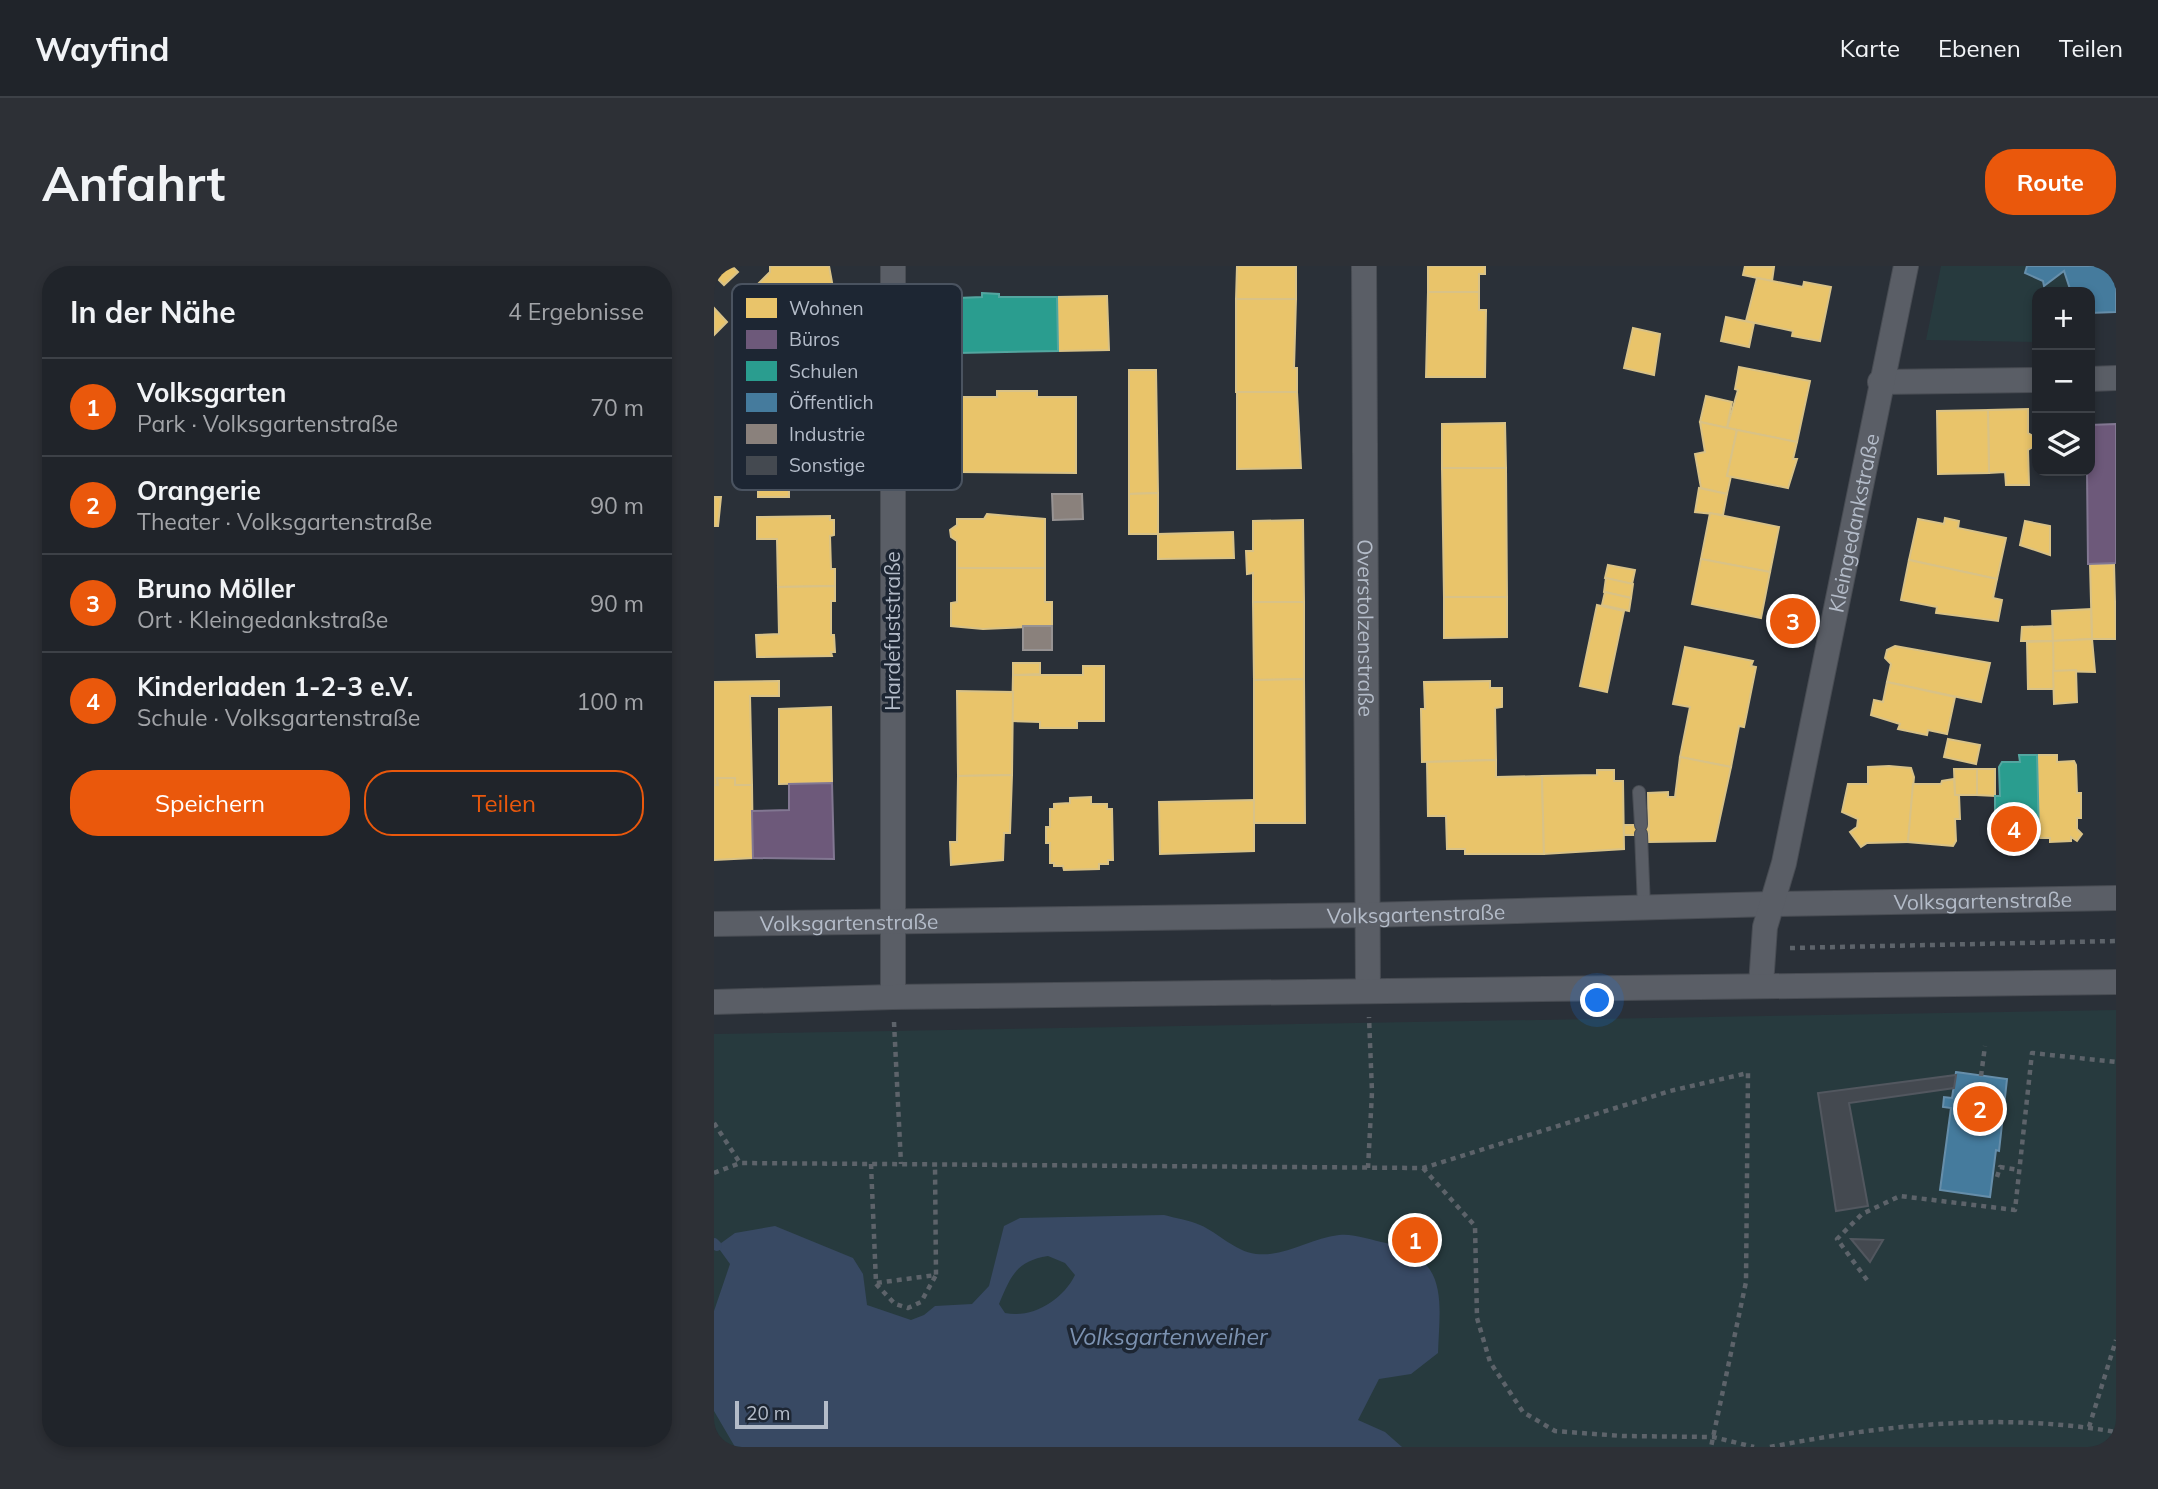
<!DOCTYPE html>
<html lang="de">
<head>
<meta charset="utf-8">
<style>
  body { margin:0; font-family:Mulish,sans-serif; background:#2d3036; color:#f1f3f6 }
  .controls { position:absolute; right:21px; top:21px; display:grid; overflow:hidden; border-radius:14px; box-shadow:0 4px 10px #0003 }
  .controls button { width:63px; height:63px; display:grid; place-items:center; padding:0; border:0; border-bottom:2px solid #3d4147; background:#20242a; color:#f1f3f6; font:35px sans-serif }
  .scale { position:absolute; left:21px; bottom:18px; width:93px; box-sizing:border-box; padding-left:7px; border:4px solid #b4bcc9; border-top:0; font-size:19px; line-height:24px; white-space:nowrap; color:#b4bcc9; -webkit-text-stroke:5px #1d2633; paint-order:stroke }
  .you { position:absolute; left:884px; top:735px; width:24px; height:24px; margin:-18px; border:5px solid #fff; border-radius:50%; background:#1a73e8; box-shadow:0 0 0 10px #1a73e833 }
  .badge { display:grid; place-items:center; width:46px; height:46px; border-radius:50%; background:#ea580c; color:#fff; font-size:23px; font-weight:700 }
  .pin { position:absolute; translate:-50% -50%; border:4px solid #fff; box-shadow:0 2px 7px #0006 }
  .list { margin:0; padding:0; list-style:none }
  h2 { display:flex; justify-content:space-between; align-items:center; height:91px; margin:0; padding:0 28px; font-size:30px }
  h2 small { font-size:23px; font-weight:400; color:#a2a4a8 }
  .list li { display:grid; grid-template-columns:46px 1fr auto; gap:21px; align-items:center; box-sizing:border-box; height:98px; padding:0 28px; border-top:2px solid #3d4147 }
  .list b { display:block; font-size:26px; white-space:nowrap }
  .list p { margin:0; font-size:23px; white-space:nowrap; color:#a2a4a8 }
  .list em { font-size:23px; font-style:normal; color:#a2a4a8 }
  .actions { display:flex; gap:14px; padding:21px 28px }
  .actions a { flex:1; padding:16px 0; border:2px solid #ea580c; border-radius:28px; text-align:center; font-size:24px; color:#ea580c }
  .actions .main { background:#ea580c; color:#fff }
  .icon { flex:none; width:38px; height:38px; fill:none; stroke:currentColor; stroke-width:2; stroke-linecap:round; stroke-linejoin:round }
  .map { position:relative; flex:none; width:1402px; height:1181px; overflow:hidden; border-radius:28px }
  header { display:flex; align-items:center; gap:42px; box-sizing:border-box; height:98px; padding:0 35px; background:#20242a; border-bottom:2px solid #3d4147 }
  header strong { font-size:33px }
  nav { display:flex; gap:38px; margin-inline-start:auto; font-size:24px }
  .intro { display:flex; align-items:center; justify-content:space-between; box-sizing:border-box; height:168px; padding:0 42px }
  h1 { margin:0; font-size:49px }
  .button { padding:18px 32px; border-radius:28px; background:#ea580c; color:#fff; font-size:24px; font-weight:700 }
  main { display:flex; gap:42px; padding:0 42px }
  aside { flex:1; background:#20242a; border-radius:28px; box-shadow:0 4px 10px #0003 }
  .map>svg:first-child { display:block }
  .green { fill:#273a3e }
  .water { fill:#384963; fill-rule:evenodd }
  .homes { fill:#e9c46a; stroke:#d9c286; stroke-width:2 }
  .offices { fill:#6d597a; stroke:#827792; stroke-width:2 }
  .schools { fill:#2a9d8f; stroke:#53a6a0; stroke-width:2 }
  .public { fill:#457b9d; stroke:#668eaa; stroke-width:2 }
  .industry { fill:#8a817c; stroke:#979393; stroke-width:2 }
  .lines { fill:none; stroke-linecap:round; stroke-linejoin:round }
  .stream { stroke:#384963; stroke-width:10 }
  .building { fill:#444950; stroke:#52575f; stroke-width:2 }
  .lane-casing { stroke:#484c53; stroke-width:14 }
  .street-casing { stroke:#484c53; stroke-width:26 }
  .path { stroke:#5d636a; stroke-width:4.5; stroke-dasharray:5 5; stroke-linecap:butt }
  .lane { stroke:#5a5e66; stroke-width:12 }
  .street { stroke:#5a5e66; stroke-width:24 }
  .labels { text-anchor:middle; dominant-baseline:central; stroke-width:7; stroke-linejoin:round; paint-order:stroke }
  .street-label { font-size:21px; fill:#b4bcc9; stroke:#1d2633 }
  .water-label { font-size:23px; font-style:italic; fill:#7c92b1; stroke:#1d2633 }
  .key { fill:#1d2633; stroke:#4a5360; stroke-width:2 }
  .key-label { font-size:19px; fill:#b4bcc9 }
</style>
</head>
<body>
<header>
<strong>Wayfind</strong>
<nav><a>Karte</a><a>Ebenen</a><a>Teilen</a></nav>
</header>
<div class="intro"><h1>Anfahrt</h1><a class="button">Route</a></div>
<main>
<aside>
<h2>In der Nähe<small>4 Ergebnisse</small></h2>
<ul class="list">
<li><span class="badge">1</span><div><b>Volksgarten</b><p>Park · Volksgartenstraße</p></div><em>70 m</em></li>
<li><span class="badge">2</span><div><b>Orangerie</b><p>Theater · Volksgartenstraße</p></div><em>90 m</em></li>
<li><span class="badge">3</span><div><b>Bruno Möller</b><p>Ort · Kleingedankstraße</p></div><em>90 m</em></li>
<li><span class="badge">4</span><div><b>Kinderladen 1-2-3 e.V.</b><p>Schule · Volksgartenstraße</p></div><em>100 m</em></li>
</ul>
<div class="actions"><a class="main">Speichern</a><a>Teilen</a></div>
</aside>
<div class="map">
<svg width="1402" height="1181" viewBox="0 0 1402 1181">
  <rect width="100%" height="100%" fill="#2a3038"/>
  <g class="green">
    <polygon points="1227,0 1313,0 1311,7 1329,15 1330,20 1333,20 1333,15 1350,5 1357,26 1323,26 1323,76 1212,74"/>
    <polygon points="1402,744 1402,1181 0,1181 0,768"/>
  </g>
  <path class="water" d="M450,949c11,3 25,5 36,10 19,8 34,26 56,29 30,3 54,-16 83,-19 13,-2 33,5 47,8 63,16 54,57 52,110l-27,21 -32,5 -21,41 27,12 17,15h-667l-21,-36v-100l16,-47 -13,-18 18,-13 40,-7 78,32 10,16 4,31 44,15 13,-5 11,-9 37,-2 17,-18 15,-60 16,-8zM334,990l17,7 10,12c-12,25 -43,44 -70,38l-6,-9c12,-28 17,-43 49,-48z"/>
  <g class="homes">
    <polygon points="0,0 18,0 24,6 10,19 0,9"/>
    <polygon points="56,0 115,0 120,27 115,27 115,31 88,31 88,40 67,40 43,19 56,6"/>
    <polygon points="523,0 582,0 582,33 522,33"/>
    <polygon points="714,0 771,0 771,8 765,8 765,26 714,26"/>
    <polygon points="1031,0 1060,1 1058,15 1029,9"/>
    <polygon points="1043,12 1089,21 1090,16 1117,21 1106,75 1078,70 1079,65 1032,55"/>
    <polygon points="714,26 765,26 765,44 772,44 771,111 712,111"/>
    <polygon points="393,30 395,84 344,85 343,31"/>
    <polygon points="522,33 582,33 580,102 583,102 583,126 522,126"/>
    <polygon points="0,42 13,56 0,69"/>
    <polygon points="1012,51 1040,57 1035,81 1007,75"/>
    <polygon points="919,62 946,68 940,109 910,102"/>
    <polygon points="1025,101 1096,115 1083,176 1013,162 1024,124 1021,123"/>
    <polygon points="415,104 442,104 444,227 415,228"/>
    <polygon points="283,125 323,125 323,131 362,131 362,207 244,206 239,177 244,131 283,131"/>
    <polygon points="523,126 583,126 587,202 523,203"/>
    <polygon points="992,130 1018,136 1013,162 986,156"/>
    <polygon points="1314,143 1314,167 1319,170 1319,181 1314,184 1315,219 1292,219 1291,206 1275,207 1274,144"/>
    <polygon points="1274,144 1275,207 1224,208 1223,145"/>
    <polygon points="986,156 1023,164 1013,210 1017,210 1013,228 987,222 981,188 991,186"/>
    <polygon points="791,157 792,202 728,202 728,158"/>
    <polygon points="1023,164 1083,176 1079,193 1083,193 1074,222 1013,210"/>
    <polygon points="728,202 792,202 793,331 730,331"/>
    <polygon points="44,205 75,207 75,231 44,231"/>
    <polygon points="985,222 1013,228 1009,249 981,246"/>
    <polygon points="444,227 444,268 415,268 415,228"/>
    <polygon points="0,231 7,231 4,260 0,260"/>
    <polygon points="996,247 1065,261 1056,306 987,293"/>
    <polygon points="273,248 331,253 331,302 243,302 243,275 237,271 236,264 243,259 243,253 270,253"/>
    <polygon points="116,250 116,254 120,254 120,269 116,270 117,303 121,303 121,320 64,321 63,273 43,273 43,251"/>
    <polygon points="1231,252 1245,255 1244,262 1292,272 1283,313 1195,294 1204,253 1230,258"/>
    <polygon points="589,254 590,336 539,336 539,307 533,308 532,285 539,285 539,255"/>
    <polygon points="1311,255 1336,260 1336,289 1306,279"/>
    <polygon points="519,266 520,292 444,293 444,268"/>
    <polygon points="987,293 1056,306 1047,352 978,338"/>
    <polygon points="1195,294 1283,313 1279,332 1288,334 1284,355 1222,347 1223,341 1187,334"/>
    <polygon points="1376,298 1400,298 1402,373 1378,373"/>
    <polygon points="894,299 921,304 918,318 891,312"/>
    <polygon points="243,302 331,302 331,336 338,336 338,360 269,363 237,360 237,337 243,336"/>
    <polygon points="892,312 919,318 917,332 890,326"/>
    <polygon points="121,320 121,335 117,335 117,369 120,369 121,386 117,386 118,390 43,391 42,369 65,368 64,321"/>
    <polygon points="891,326 917,332 915,345 888,339"/>
    <polygon points="730,331 793,331 793,371 730,372"/>
    <polygon points="539,336 590,336 590,413 540,414"/>
    <polygon points="883,339 910,345 893,426 866,420"/>
    <polygon points="1377,343 1378,373 1339,375 1338,345"/>
    <polygon points="1338,360 1339,375 1307,375 1308,361"/>
    <polygon points="1378,373 1381,406 1339,405 1339,375"/>
    <polygon points="1339,375 1340,423 1314,423 1313,376"/>
    <polygon points="1181,380 1276,397 1267,436 1173,416 1177,398 1171,392 1173,384"/>
    <polygon points="971,381 1039,395 1037,400 1042,401 1030,461 1025,460 1017,501 966,491 976,441 959,438"/>
    <polygon points="299,397 326,397 326,408 299,409"/>
    <polygon points="369,400 390,400 390,455 363,455 363,462 326,462 326,456 298,455 299,409 369,409"/>
    <polygon points="1362,404 1363,436 1340,438 1339,405"/>
    <polygon points="590,413 591,557 540,557 540,414"/>
    <polygon points="65,415 65,430 36,430 38,519 21,519 21,512 3,512 4,519 0,519 0,416"/>
    <polygon points="776,415 776,422 788,422 788,441 781,442 782,494 708,496 707,443 711,443 710,416"/>
    <polygon points="1173,416 1241,431 1233,468 1214,464 1213,469 1184,463 1186,458 1157,449 1160,434 1169,436"/>
    <polygon points="243,425 299,426 298,509 244,510"/>
    <polygon points="117,441 118,517 65,518 65,443"/>
    <polygon points="1234,473 1266,479 1262,498 1230,491"/>
    <polygon points="1323,489 1343,489 1343,496 1360,495 1362,499 1363,527 1367,527 1367,552 1363,552 1363,563 1368,568 1363,575 1357,571 1357,575 1336,576 1336,572 1325,572"/>
    <polygon points="966,491 1017,501 1001,575 935,576 934,527 954,526 954,531 961,531"/>
    <polygon points="782,494 782,511 828,510 830,588 751,588 751,583 733,583 732,550 714,550 713,496"/>
    <polygon points="1175,500 1197,502 1200,511 1194,576 1153,577 1147,581 1136,566 1143,561 1144,553 1128,546 1134,518 1154,518 1154,501"/>
    <polygon points="1240,503 1263,503 1263,529 1241,529"/>
    <polygon points="1263,503 1281,503 1281,530 1263,529"/>
    <polygon points="883,504 900,504 900,515 909,515 910,583 830,588 828,510 883,509"/>
    <polygon points="298,509 296,567 290,567 289,594 237,599 236,576 243,576 244,510"/>
    <polygon points="3,512 21,512 21,519 38,519 39,592 0,594 0,519 4,519"/>
    <polygon points="1240,513 1241,529 1245,529 1246,553 1241,553 1242,575 1239,580 1194,576 1199,518 1227,518 1228,515"/>
    <polygon points="377,531 377,538 393,538 393,543 398,543 399,594 394,594 394,598 385,598 385,603 350,604 349,600 340,600 340,597 336,597 336,577 332,577 332,561 336,561 336,543 340,543 340,538 356,537 356,532"/>
    <polygon points="540,534 540,585 446,588 445,536"/>
    <polygon points="910,559 934,559 935,569 910,569"/>
  </g>
  <g class="offices">
    <polygon points="1402,158 1402,297 1374,298 1373,205 1376,205 1376,159"/>
    <polygon points="118,517 120,593 39,592 38,545 75,544 75,518"/>
  </g>
  <g class="schools">
    <polygon points="268,27 285,28 285,31 343,31 344,85 244,87 244,32 268,31"/>
    <polygon points="1305,489 1323,489 1325,572 1290,572 1286,580 1280,576 1279,570 1286,568 1286,554 1281,554 1281,530 1286,530 1285,501 1288,496 1306,496"/>
  </g>
  <g class="public">
    <polygon points="1313,0 1402,0 1402,46 1376,47 1376,26 1357,26 1350,5 1330,20 1329,15 1311,7"/>
    <polygon points="1242,806 1293,813 1285,885 1282,884 1276,931 1226,924 1237,842 1229,841 1230,831 1238,832"/>
  </g>
  <g class="industry">
    <polygon points="338,228 368,228 369,253 339,254"/>
    <rect x="309" y="360" width="29" height="24"/>
  </g>
  <g class="lines">
    <polyline class="stream" points="0,977 3,980"/>
  </g>
  <g class="building">
    <polygon points="1242,809 1240,822 1135,837 1154,940 1122,945 1104,827"/>
    <polygon points="1137,973 1169,974 1156,996"/>
  </g>
  <g class="lines">
    <g class="lane-casing">
      <g id="lane">
        <polyline points="925,526 927,559"/>
        <polyline points="927,568 930,641"/>
      </g>
    </g>
    <g class="street-casing">
      <g id="street">
        <polyline points="179,0 179,731"/>
        <path id="s1" d="M650,0l4,725"/>
        <polyline points="1376,113 1402,112"/>
        <polyline points="1166,116 1323,114"/>
        <path id="s2" d="M0,658l655,-9 403,-11 344,-6"/>
        <path id="s3" d="M1047,719l4,-58 19,-64 122,-597"/>
        <polyline points="0,736 179,731 1402,716"/>
      </g>
    </g>
    <g class="path">
      <polyline points="1076,682 1402,675"/>
      <polyline points="180,756 187,898"/>
      <polyline points="1267,810 1271,780"/>
      <polyline points="0,857 26,897"/>
      <polyline points="157,898 162,1017 222,1009 221,900"/>
      <polyline points="654,902 658,826 655,751"/>
      <polyline points="709,902 761,960 763,1052 776,1096 809,1146 841,1165 908,1170 999,1171 1040,1181"/>
      <polyline points="0,907 26,897 709,902 956,825 1034,807 1032,1016 997,1181"/>
      <polyline points="1283,911 1286,901 1305,904"/>
      <polyline points="1153,1014 1123,973 1148,948 1186,930 1301,944 1318,787 1402,796"/>
      <polyline points="162,1018 181,1038 194,1042 207,1036 222,1009"/>
      <polyline points="1375,1161 1402,1074"/>
      <path d="M1056,1181c113,-22 231,-35 346,-15"/>
    </g>
    <use href="#lane" class="lane"/>
    <use href="#street" class="street"/>
  </g>
  <g class="labels">
    <g class="street-label">
      <text stroke="none"><textPath href="#s3" startOffset="472">Kleingedankstraße</textPath></text>
      <text stroke="none"><textPath href="#s1" startOffset="362">Overstolzenstraße</textPath></text>
      <text transform="translate(178 365) rotate(-90)">Hardefuststraße</text>
      <text stroke="none"><textPath href="#s2" startOffset="1269">Volksgartenstraße</textPath></text>
      <text stroke="none"><textPath href="#s2" startOffset="702">Volksgartenstraße</textPath></text>
      <text stroke="none"><textPath href="#s2" startOffset="135">Volksgartenstraße</textPath></text>
    </g>
    <g class="water-label">
      <text x="454" y="1070">Volksgartenweiher</text>
    </g>
  </g>
  <rect x="18" y="18" width="230" height="206" rx="10" class="key"/>
  <rect x="32" y="32" width="31" height="20" fill="#e9c46a"/>
  <rect x="32" y="64" width="31" height="19" fill="#6d597a"/>
  <rect x="32" y="95" width="31" height="20" fill="#2a9d8f"/>
  <rect x="32" y="127" width="31" height="19" fill="#457b9d"/>
  <rect x="32" y="158" width="31" height="20" fill="#8a817c"/>
  <rect x="32" y="190" width="31" height="19" fill="#444950"/>
  <g class="key-label">
    <text x="75" y="49">Wohnen</text>
    <text x="75" y="80">Büros</text>
    <text x="75" y="112">Schulen</text>
    <text x="75" y="143">Öffentlich</text>
    <text x="75" y="175">Industrie</text>
    <text x="75" y="206">Sonstige</text>
  </g>
</svg>
<div class="controls">
<button>+</button>
<button>−</button>
<button><svg class="icon" aria-label="layers" viewBox="0 0 24 24"><path d="M12 4l9 5-9 5-9-5zM3 14l9 5 9-5"/></svg></button>
</div>
<div class="scale">20 m</div>
<div class="you"></div>
<div class="pin badge" style="left:701px;top:974px">1</div>
<div class="pin badge" style="left:1266px;top:843px">2</div>
<div class="pin badge" style="left:1079px;top:355px">3</div>
<div class="pin badge" style="left:1300px;top:563px">4</div>
</div>
</main>
</body>
</html>
